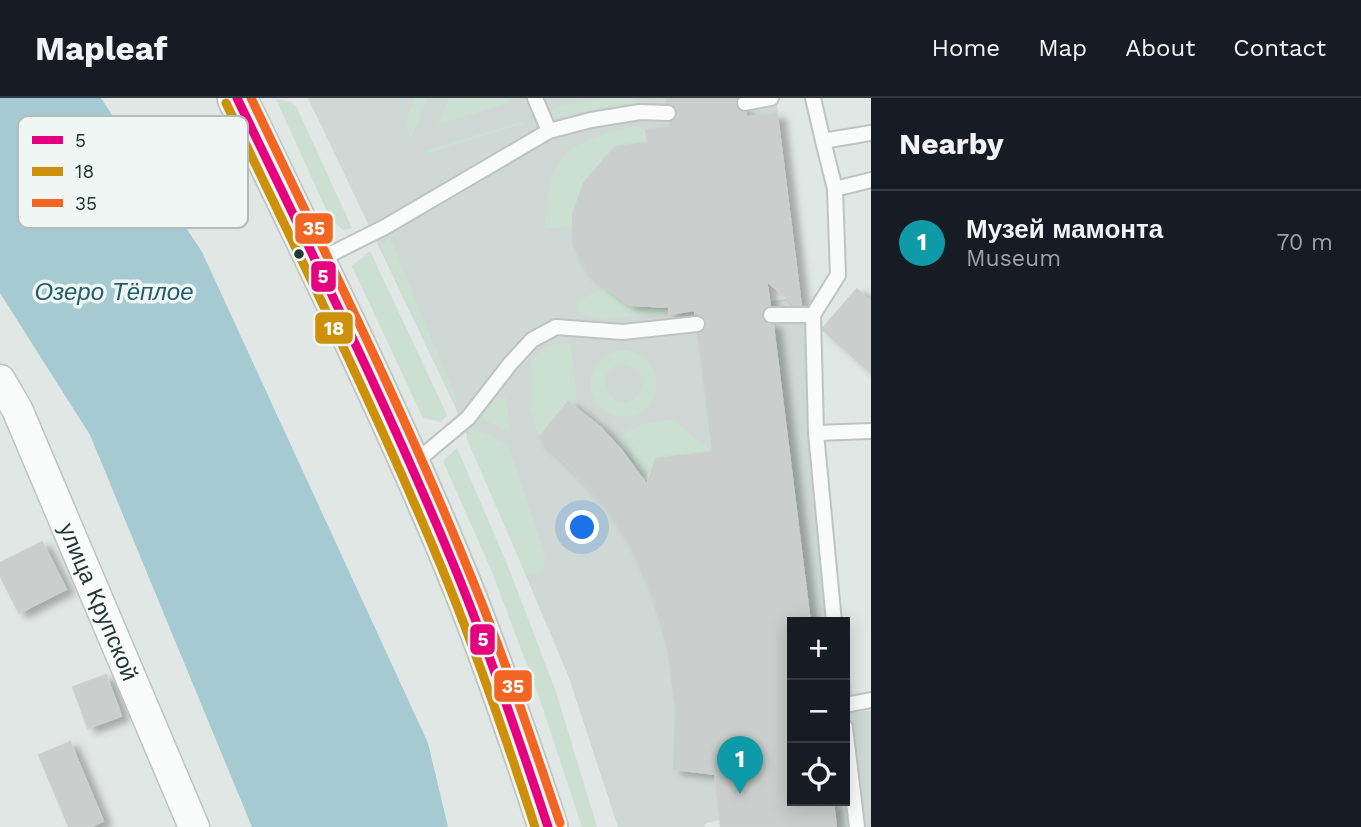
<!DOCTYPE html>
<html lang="en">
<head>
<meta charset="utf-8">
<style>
  body { margin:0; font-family:"Work Sans",sans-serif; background:#20242c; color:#f1f3f6 }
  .controls { position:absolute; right:21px; bottom:21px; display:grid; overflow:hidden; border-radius:0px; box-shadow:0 4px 18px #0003 }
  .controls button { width:63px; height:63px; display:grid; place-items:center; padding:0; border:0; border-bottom:2px solid #363941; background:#171b24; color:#f1f3f6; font:35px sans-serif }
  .you { position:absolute; left:583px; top:430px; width:24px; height:24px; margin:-18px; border:5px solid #fff; border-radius:50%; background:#1a73e8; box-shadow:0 0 0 10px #1a73e833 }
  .badge { display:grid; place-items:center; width:46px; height:46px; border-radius:50%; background:#b45309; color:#fff; font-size:23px; font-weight:700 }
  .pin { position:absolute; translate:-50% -58px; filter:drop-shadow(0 2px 4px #0008) }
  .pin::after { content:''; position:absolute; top:37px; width:24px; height:21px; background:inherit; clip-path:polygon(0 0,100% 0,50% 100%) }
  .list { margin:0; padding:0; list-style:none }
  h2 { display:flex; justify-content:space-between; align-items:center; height:91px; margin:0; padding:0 28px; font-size:30px }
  h2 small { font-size:23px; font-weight:400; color:#9ea1a6 }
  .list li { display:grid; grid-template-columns:46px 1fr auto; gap:21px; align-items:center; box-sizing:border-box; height:105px; padding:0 28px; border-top:2px solid #363941 }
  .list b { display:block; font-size:26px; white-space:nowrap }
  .list p { margin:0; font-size:23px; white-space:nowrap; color:#9ea1a6 }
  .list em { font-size:23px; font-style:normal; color:#9ea1a6 }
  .icon { flex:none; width:38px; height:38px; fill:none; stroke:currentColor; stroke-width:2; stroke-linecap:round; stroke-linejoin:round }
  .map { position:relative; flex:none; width:871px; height:729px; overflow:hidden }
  header { display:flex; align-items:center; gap:42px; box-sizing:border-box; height:98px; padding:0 35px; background:#171b24; border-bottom:2px solid #363941 }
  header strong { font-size:33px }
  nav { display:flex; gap:38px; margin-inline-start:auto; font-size:24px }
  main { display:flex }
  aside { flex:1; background:#171b24 }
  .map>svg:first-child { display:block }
  .built { fill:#cfd8d4 }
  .green { fill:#cbdfd2; fill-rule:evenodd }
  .water { fill:#a5cad2 }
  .building { fill:#cacfcd; stroke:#cad0cd; stroke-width:2; filter:url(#shadow) }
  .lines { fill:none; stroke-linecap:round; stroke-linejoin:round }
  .service-casing { stroke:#bec4c1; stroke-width:18 }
  .minor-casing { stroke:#bec4c1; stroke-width:33 }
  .secondary-casing { stroke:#bec4c2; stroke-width:42 }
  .service { stroke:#fafbfb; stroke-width:14 }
  .minor { stroke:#fafbfb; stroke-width:30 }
  .secondary { stroke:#fafbfb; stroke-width:38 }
  .bus-1-casing { stroke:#eff6f3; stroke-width:14 }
  .bus-2-casing { stroke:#eff6f3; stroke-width:14 }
  .bus-3-casing { stroke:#eff6f3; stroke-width:14 }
  .bus-1 { stroke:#e5007d; stroke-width:9 }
  .bus-2 { stroke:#cc900a; stroke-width:9 }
  .bus-3 { stroke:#f26522; stroke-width:9 }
  .bus-dot { fill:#223733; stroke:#eff6f3; stroke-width:2.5 }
  .labels { text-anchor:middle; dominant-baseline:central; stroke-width:7; stroke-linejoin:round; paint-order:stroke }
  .street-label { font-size:23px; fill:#223733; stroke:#eff6f3 }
  .water-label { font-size:24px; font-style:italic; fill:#215d6e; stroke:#eff6f3 }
  .key { fill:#eff6f3; stroke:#b2bdb9; stroke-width:2 }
  .key-label { font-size:19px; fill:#223733 }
  .line-badge { stroke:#eff6f3; stroke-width:2.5 }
  .badge-label { font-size:19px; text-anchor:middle; font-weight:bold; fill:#fff }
</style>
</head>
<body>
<header>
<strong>Mapleaf</strong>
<nav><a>Home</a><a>Map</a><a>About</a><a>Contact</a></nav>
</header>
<main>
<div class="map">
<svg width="871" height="729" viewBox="0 0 871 729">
  <defs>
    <filter id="shadow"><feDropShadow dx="8" dy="4.5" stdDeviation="3.5" flood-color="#0004"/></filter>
  </defs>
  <rect width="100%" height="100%" fill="#e1e7e4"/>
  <g class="built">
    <polygon points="308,0 666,0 670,29 647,32 648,45 584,85 573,116 573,146 584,169 605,190 630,207 668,207 670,216 695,212 713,354 657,361 652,373 641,380 621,352 600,329 568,304 539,340 572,371 605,409 631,449 651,495 668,550 676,611 674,671 705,675 715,672 721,722 706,725 704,729 618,729 569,580 454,306"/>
    <polygon points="744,0 776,0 843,524 810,524 770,203 799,199 777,16 746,19"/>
    <polygon points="845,536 855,614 871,613 871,729 836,729 833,703 845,703"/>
  </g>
  <g class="green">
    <polygon points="415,0 428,0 411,41 405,25"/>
    <polygon points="449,0 510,0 508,5 437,27"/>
    <polygon points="602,0 636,0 640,3 551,20 549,14 556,9"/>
    <polygon points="276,1 291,4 297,10 352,130 343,132 330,120"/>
    <polygon points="518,24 526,25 424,57 426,53"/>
    <path d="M636,27l10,5 2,13 -63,39 -12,32v13l-28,1c1,-29 4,-68 33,-83 17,-9 40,-14 58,-20z"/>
    <polygon points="390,139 458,304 454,306 380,148"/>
    <polygon points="370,153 447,317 441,324 423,320 352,168"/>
    <polygon points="605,190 630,207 668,207 669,216 601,221 578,215 575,210 581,201"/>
    <polygon points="562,245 571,246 578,311 567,304 539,340 530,311 531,264 547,248"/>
    <path d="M622,252c52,5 41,75 -5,66 -11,-2 -20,-9 -24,-19 -9,-24 7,-42 29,-47zM623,266c13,2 26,14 17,28 -19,32 -58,-19 -17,-28z"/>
    <polygon points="499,299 506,300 511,335 484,322 483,317"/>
    <polygon points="672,321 713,354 657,361 652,373 641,380 623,336 641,327"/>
    <polygon points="474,330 508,347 546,460 542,473 526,477 466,339"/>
    <polygon points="457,350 508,468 556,594 597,729 582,729 539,599 492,474 443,363"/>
  </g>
  <polygon class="water" points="0,0 101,0 202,154 428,645 448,729 252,729 90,337 0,195"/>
  <g class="building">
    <polygon points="666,0 737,0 736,7 738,12 746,14 746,19 777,16 801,207 795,207 766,182 770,208 763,212 761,218 766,225 773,227 810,524 792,524 792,703 833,703 836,729 721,729 715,676 674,671 676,611 668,550 651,495 631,449 606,409 572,371 539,340 568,304 600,329 621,352 647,387 656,361 713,354 698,236 705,230 705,221 695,216 695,212 669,216 669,209 630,207 606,190 584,169 573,146 573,116 584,85 615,49 648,45 646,32 670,29 670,24 676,21 678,15 674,7 667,5"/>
    <polygon points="857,191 871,204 871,275 823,232 823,230"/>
    <polygon points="42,444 66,491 19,515 0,477 0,465"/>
    <polygon points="106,577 121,618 88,630 73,589"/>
    <polygon points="70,644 103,723 90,729 69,729 39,657"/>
  </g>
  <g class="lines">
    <g class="service-casing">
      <g id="service">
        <polyline points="535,0 549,33"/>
        <polyline points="813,0 823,43"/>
        <polyline points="745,5 771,0"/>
        <polyline points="835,91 871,82"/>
        <polyline points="317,163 385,129 549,33 591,22 640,14 668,15"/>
        <polyline points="771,217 813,217"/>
        <polyline points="816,335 871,333"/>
        <polyline points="413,366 468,320 510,266 532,242 556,229 623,234 697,226"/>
        <polyline points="834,524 816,335 813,217 838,177 835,91 823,43 871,35"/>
        <polyline points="845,607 871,602"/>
        <polyline points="845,629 857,729"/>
      </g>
    </g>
    <g class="minor-casing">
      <g id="minor">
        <path id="s1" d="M0,282l17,29 177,418"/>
      </g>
    </g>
    <g class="secondary-casing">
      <path id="secondary" d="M237,0c77,160 157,320 224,485 32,80 60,162 87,244"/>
    </g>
    <use href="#service" class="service"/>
    <use href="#minor" class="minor"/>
    <use href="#secondary" class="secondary"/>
    <g class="bus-1-casing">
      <path id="bus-1" d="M237,0c77,160 157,320 224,485 32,80 60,162 87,244"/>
    </g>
    <g class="bus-2-casing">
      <path id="bus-2" d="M226,5c77,161 157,320 224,485 31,78 59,159 85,239"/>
    </g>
    <g class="bus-3-casing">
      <path id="bus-3" d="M251,0c76,159 155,317 221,481 33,80 60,162 88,244"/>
    </g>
    <use href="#bus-1" class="bus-1"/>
    <use href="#bus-2" class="bus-2"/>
    <use href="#bus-3" class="bus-3"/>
  </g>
  <circle class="bus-dot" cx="299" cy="156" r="6"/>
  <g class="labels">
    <g class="street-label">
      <text stroke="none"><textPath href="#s1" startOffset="243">улица Крупской</textPath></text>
    </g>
    <g class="water-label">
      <text x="114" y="194">Озеро Тёплое</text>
    </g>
  </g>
  <rect x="18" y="18" width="230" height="112" rx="10" class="key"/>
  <rect x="32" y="38" width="31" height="8" fill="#e5007d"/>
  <rect x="32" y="69" width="31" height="9" fill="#cc900a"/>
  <rect x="32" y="101" width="31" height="8" fill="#f26522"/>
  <g class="key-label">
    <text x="75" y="49">5</text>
    <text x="75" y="80">18</text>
    <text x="75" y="112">35</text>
  </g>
  <g class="line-badge">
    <rect x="294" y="114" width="40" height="33" rx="7" fill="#f26522"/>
    <rect x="310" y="162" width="27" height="33" rx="7" fill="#e5007d"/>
    <rect x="314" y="213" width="40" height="34" rx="7" fill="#cc900a"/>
    <rect x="469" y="525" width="27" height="33" rx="7" fill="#e5007d"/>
    <rect x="493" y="571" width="40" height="34" rx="7" fill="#f26522"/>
  </g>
  <g class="badge-label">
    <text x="314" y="137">35</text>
    <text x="323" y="185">5</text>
    <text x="334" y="237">18</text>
    <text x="483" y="548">5</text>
    <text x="513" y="595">35</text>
  </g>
</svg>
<div class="controls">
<button>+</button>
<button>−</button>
<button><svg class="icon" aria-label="locate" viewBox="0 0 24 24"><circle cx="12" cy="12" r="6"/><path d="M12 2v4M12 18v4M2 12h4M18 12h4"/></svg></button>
</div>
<div class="you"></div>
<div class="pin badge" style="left:740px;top:696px;background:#0f9aa8">1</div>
</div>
<aside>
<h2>Nearby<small></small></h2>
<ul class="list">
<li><span class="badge" style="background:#0f9aa8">1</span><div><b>Музей мамонта</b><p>Museum</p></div><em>70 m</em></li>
</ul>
</aside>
</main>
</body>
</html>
